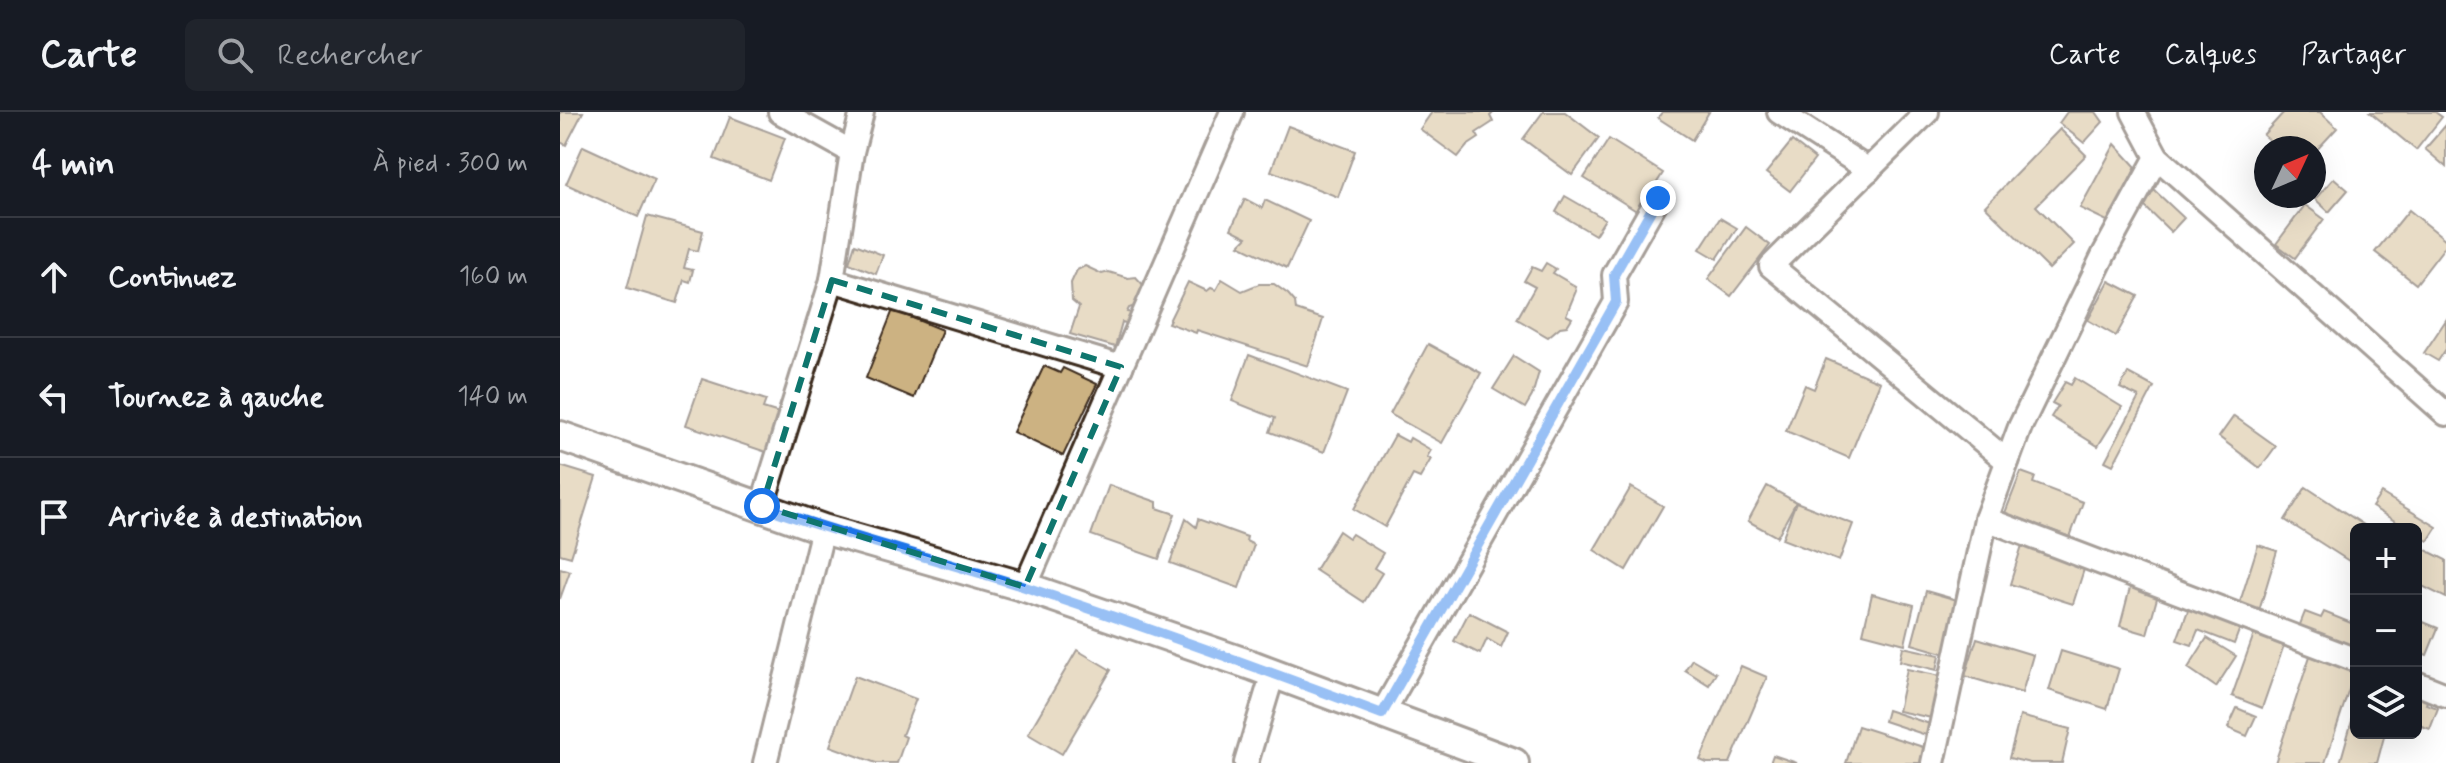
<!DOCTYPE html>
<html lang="fr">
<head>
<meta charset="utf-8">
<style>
  body { margin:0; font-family:Mynerve,sans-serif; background:#20242c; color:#f1f3f6 }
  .controls { position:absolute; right:24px; bottom:24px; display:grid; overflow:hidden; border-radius:12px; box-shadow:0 8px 32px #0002 }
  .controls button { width:72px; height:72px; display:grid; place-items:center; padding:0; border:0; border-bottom:2px solid #363941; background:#171b24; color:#f1f3f6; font:40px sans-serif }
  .compass { position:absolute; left:1694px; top:24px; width:72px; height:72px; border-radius:50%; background:#171b24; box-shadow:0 8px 32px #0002; rotate:46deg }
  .stop { position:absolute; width:24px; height:24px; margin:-18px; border:6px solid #1a73e8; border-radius:50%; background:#fff }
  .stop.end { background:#1a73e8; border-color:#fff; box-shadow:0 2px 8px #0008 }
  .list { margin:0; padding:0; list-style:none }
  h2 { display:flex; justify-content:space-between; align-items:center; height:104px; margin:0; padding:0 32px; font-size:34px }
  h2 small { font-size:26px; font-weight:400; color:#9ea1a6 }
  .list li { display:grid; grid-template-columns:52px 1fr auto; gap:24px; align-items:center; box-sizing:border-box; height:120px; padding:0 32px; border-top:2px solid #363941 }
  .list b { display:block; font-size:30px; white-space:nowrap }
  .list em { font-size:26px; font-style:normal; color:#9ea1a6 }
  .icon { flex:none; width:44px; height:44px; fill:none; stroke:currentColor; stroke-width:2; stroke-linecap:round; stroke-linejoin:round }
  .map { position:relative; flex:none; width:1886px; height:651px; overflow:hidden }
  header { display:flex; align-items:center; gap:48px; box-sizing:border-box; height:112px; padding:0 40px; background:#171b24; border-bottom:2px solid #363941 }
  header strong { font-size:38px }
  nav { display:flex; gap:44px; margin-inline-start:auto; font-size:28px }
  .search { width:560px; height:72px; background:#20242c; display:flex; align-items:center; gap:20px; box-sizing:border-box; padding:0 28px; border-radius:12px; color:#9ea1a6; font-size:30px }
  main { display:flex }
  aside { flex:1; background:#171b24 }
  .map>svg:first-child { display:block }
  .building { fill:#ccb282; stroke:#3b2a1e; stroke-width:2 }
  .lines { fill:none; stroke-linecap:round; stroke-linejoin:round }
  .minor-casing { stroke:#3b2a1e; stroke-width:28 }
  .tertiary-casing { stroke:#3b2a1e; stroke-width:34 }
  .minor { stroke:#fff; stroke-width:22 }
  .tertiary { stroke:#fff; stroke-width:28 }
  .route { stroke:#1a73e8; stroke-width:10 }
  .marked { fill:none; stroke:#0f766e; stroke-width:6; stroke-dasharray:16 10; stroke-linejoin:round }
</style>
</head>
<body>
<header>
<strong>Carte</strong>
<div class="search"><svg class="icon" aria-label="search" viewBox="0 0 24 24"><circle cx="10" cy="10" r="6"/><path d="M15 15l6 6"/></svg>Rechercher</div>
<nav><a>Carte</a><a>Calques</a><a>Partager</a></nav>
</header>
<main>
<aside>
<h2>4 min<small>À pied · 300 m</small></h2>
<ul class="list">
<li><svg class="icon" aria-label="ahead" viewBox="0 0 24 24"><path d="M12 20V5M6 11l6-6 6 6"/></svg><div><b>Continuez</b></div><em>160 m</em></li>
<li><svg class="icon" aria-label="left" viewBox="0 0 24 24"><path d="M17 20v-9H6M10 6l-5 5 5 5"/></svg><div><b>Tournez à gauche</b></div><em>140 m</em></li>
<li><svg class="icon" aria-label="arrive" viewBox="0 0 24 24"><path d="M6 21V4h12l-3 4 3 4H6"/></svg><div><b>Arrivée à destination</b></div></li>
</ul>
</aside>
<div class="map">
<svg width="1886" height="651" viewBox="0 0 1886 651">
  <rect width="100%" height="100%" fill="#fff"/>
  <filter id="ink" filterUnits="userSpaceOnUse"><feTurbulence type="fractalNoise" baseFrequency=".0125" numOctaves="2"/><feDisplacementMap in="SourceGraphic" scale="16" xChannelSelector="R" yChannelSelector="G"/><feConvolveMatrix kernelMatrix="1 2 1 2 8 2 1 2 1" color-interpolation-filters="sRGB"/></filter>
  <g filter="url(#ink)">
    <g class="building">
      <polygon points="0,0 23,0 6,33 0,30"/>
      <polygon points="872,0 934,0 930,4 933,10 916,21 919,26 907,34 898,45 860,17"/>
      <polygon points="983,0 1005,0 1039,26 1012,63 963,27"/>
      <polygon points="1102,0 1149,0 1132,28 1098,6"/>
      <polygon points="1507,0 1536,0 1543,10 1524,31 1499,11"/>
      <polygon points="1724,0 1760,0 1777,16 1754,41 1754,36 1718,36 1703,23"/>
      <polygon points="1810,0 1875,0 1882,5 1856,38"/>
      <polygon points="170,5 225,26 209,68 154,47"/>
      <polygon points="1886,13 1886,55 1865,37"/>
      <polygon points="728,14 795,39 778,85 711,59"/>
      <polygon points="1500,17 1526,43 1476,94 1514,132 1489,157 1425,94"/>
      <polygon points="1049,27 1103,61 1078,100 1024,66"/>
      <polygon points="1232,29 1255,47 1230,79 1206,61"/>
      <polygon points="1555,32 1576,55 1549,110 1520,96"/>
      <polygon points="23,34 95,67 78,105 6,72"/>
      <polygon points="1774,66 1788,78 1769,100 1755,87"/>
      <polygon points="1594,78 1624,106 1611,120 1581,91"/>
      <polygon points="1005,84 1045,107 1035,123 996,100"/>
      <polygon points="685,87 702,96 705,88 749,109 727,156 679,133 687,125 671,117"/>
      <polygon points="1745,93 1764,107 1735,146 1716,132"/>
      <polygon points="1849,98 1886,128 1886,133 1856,172 1815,140"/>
      <polygon points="87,104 143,119 138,139 129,137 124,156 133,158 130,170 124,168 117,191 67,176"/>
      <polygon points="1160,106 1177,116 1157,147 1140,137"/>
      <polygon points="1186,115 1210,133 1171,184 1148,167"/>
      <polygon points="295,132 323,143 316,162 289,151"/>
      <polygon points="986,151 996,157 993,161 1015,174 1016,179 1006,203 1012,206 1007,214 1000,215 988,225 957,207 975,175 964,169 972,155 981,159"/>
      <polygon points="525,154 542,162 549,160 568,166 576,165 586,176 578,193 569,196 567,200 572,201 569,212 562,210 555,235 510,222 519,195 512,189 511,171 517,158"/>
      <polygon points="662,167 682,179 699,172 714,172 728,182 735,190 736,198 763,207 748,254 637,218 636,221 608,211 628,170 647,179 651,176 656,178"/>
      <polygon points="1549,169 1578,184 1556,224 1528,208"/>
      <polygon points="333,198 382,218 354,286 306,266"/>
      <polygon points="1886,208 1886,237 1878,249 1864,241"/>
      <polygon points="868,232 921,261 882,331 830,302"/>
      <polygon points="689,243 787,280 764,340 710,320 715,306 672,289"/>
      <polygon points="954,244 979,260 972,284 965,296 933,277"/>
      <polygon points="1266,247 1320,270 1289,346 1226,319 1245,273 1254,277"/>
      <polygon points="484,254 500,261 503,256 537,272 503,344 453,320"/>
      <polygon points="1568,261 1594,275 1553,353 1545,349 1579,285 1560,276"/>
      <polygon points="1515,266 1562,295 1538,334 1491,305 1498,294 1492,291 1505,270 1511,273"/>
      <polygon points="142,267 206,288 203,296 219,301 206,340 126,313"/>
      <polygon points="1674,304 1716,334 1700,356 1659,325"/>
      <polygon points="835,323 848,330 850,326 871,338 867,345 871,347 860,366 853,363 825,415 794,397"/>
      <polygon points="0,354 36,365 11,445 0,442"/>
      <polygon points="1461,360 1475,365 1473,371 1523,390 1510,425 1445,401"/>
      <polygon points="549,373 597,390 597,396 615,402 599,447 531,423"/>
      <polygon points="1207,374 1236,390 1217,425 1188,409"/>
      <polygon points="1071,375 1103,394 1066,458 1034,438"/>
      <polygon points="1746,375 1810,417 1796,417 1796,445 1792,451 1725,408"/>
      <polygon points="1821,381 1877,415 1868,429 1856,422 1856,417 1848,417 1812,395"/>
      <polygon points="1236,390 1293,412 1279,449 1222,427"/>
      <polygon points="626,407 636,415 638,407 687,425 686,429 694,433 679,476 610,451"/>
      <polygon points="779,419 789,426 792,422 823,441 814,456 822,461 804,490 755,458"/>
      <polygon points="1463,430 1526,451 1513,492 1450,472"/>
      <polygon points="1698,433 1717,439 1699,499 1679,493"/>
      <polygon points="1856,433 1886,448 1886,486 1856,471"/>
      <polygon points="0,456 10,459 0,487"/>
      <polygon points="1571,472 1599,479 1587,522 1560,514"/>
      <polygon points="1366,479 1404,490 1390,543 1352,532"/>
      <polygon points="1312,482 1354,493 1345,532 1303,521"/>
      <polygon points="1630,493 1681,513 1674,532 1638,518 1632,533 1617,528"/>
      <polygon points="909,500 948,520 941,535 927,527 920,542 894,529"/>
      <polygon points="1745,500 1761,506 1764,500 1796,513 1796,539 1739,515"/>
      <polygon points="1856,507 1878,516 1867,543 1856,539"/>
      <polygon points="1694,522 1724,533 1702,596 1672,584"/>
      <polygon points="1417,526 1473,543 1462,581 1405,564"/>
      <polygon points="1647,526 1676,544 1656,575 1628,556"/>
      <polygon points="1343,535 1380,543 1377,558 1340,549"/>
      <polygon points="517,538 551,558 502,642 468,622"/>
      <polygon points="1501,539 1559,557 1547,597 1489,578"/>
      <polygon points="1750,544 1795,559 1765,651 1715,651"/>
      <polygon points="1132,547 1156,561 1149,573 1125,558"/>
      <polygon points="1181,554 1207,565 1170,651 1147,651 1140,648"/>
      <polygon points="1347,557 1381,564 1372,606 1338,599"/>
      <polygon points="295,564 356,587 342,623 346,625 337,651 316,651 270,634"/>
      <polygon points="1856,581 1870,582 1866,592 1878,596 1870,617 1856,612"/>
      <polygon points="1677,596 1696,604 1687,624 1668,616"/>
      <polygon points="1327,598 1376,614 1372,625 1324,609"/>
      <polygon points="1460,604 1510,617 1502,651 1470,651 1449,646"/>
      <polygon points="1793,605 1796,606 1796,621 1825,621 1817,651 1780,651"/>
      <polygon points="1298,614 1366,636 1361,651 1286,651"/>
      <polygon points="1213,643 1237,651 1210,651"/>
    </g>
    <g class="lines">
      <g class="minor-casing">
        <g id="minor">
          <polyline points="220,0 292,40"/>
          <polyline points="1219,0 1309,58"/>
          <polyline points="1367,0 1211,154 1447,349"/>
          <polyline points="1597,45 1886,302"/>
          <polyline points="272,168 561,255"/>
          <polyline points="202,394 272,168 292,40 302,0"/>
          <polyline points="1426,407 1796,548"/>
          <polyline points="465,475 672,0"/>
          <polyline points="1856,571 1886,583"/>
          <polyline points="822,602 1056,190 1054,163 1098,86"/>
          <polyline points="205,651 263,417"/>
          <polyline points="686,651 713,561"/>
          <polyline points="1373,651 1426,407 1460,315 1544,142 1597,45 1573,0"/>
        </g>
      </g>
      <g class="tertiary-casing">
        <polyline id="tertiary" points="0,324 263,417 465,475 694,554 954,651"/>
      </g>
      <use href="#minor" class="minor"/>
      <use href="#tertiary" class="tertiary"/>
    </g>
  </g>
  <g class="lines" filter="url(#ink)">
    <path class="route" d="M202,394c87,32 177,53 266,82 119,39 237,82 354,126l234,-412 -2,-27 44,-77"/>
  </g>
  <path d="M0 0H1886V651H0ZM272,168l289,87 -96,220 -263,-81z" fill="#fff" fill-opacity=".55" fill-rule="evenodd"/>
  <path class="marked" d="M272,168l289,87 -96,220 -263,-81z"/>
</svg>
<div class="controls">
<button>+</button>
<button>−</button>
<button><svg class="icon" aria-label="layers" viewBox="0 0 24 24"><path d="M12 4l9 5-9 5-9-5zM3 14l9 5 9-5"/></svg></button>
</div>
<svg class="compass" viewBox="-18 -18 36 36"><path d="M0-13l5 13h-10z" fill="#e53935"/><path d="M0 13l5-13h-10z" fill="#9ea1a6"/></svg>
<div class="stop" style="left:202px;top:394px"></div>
<div class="stop end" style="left:1098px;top:86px"></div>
</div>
</main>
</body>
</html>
